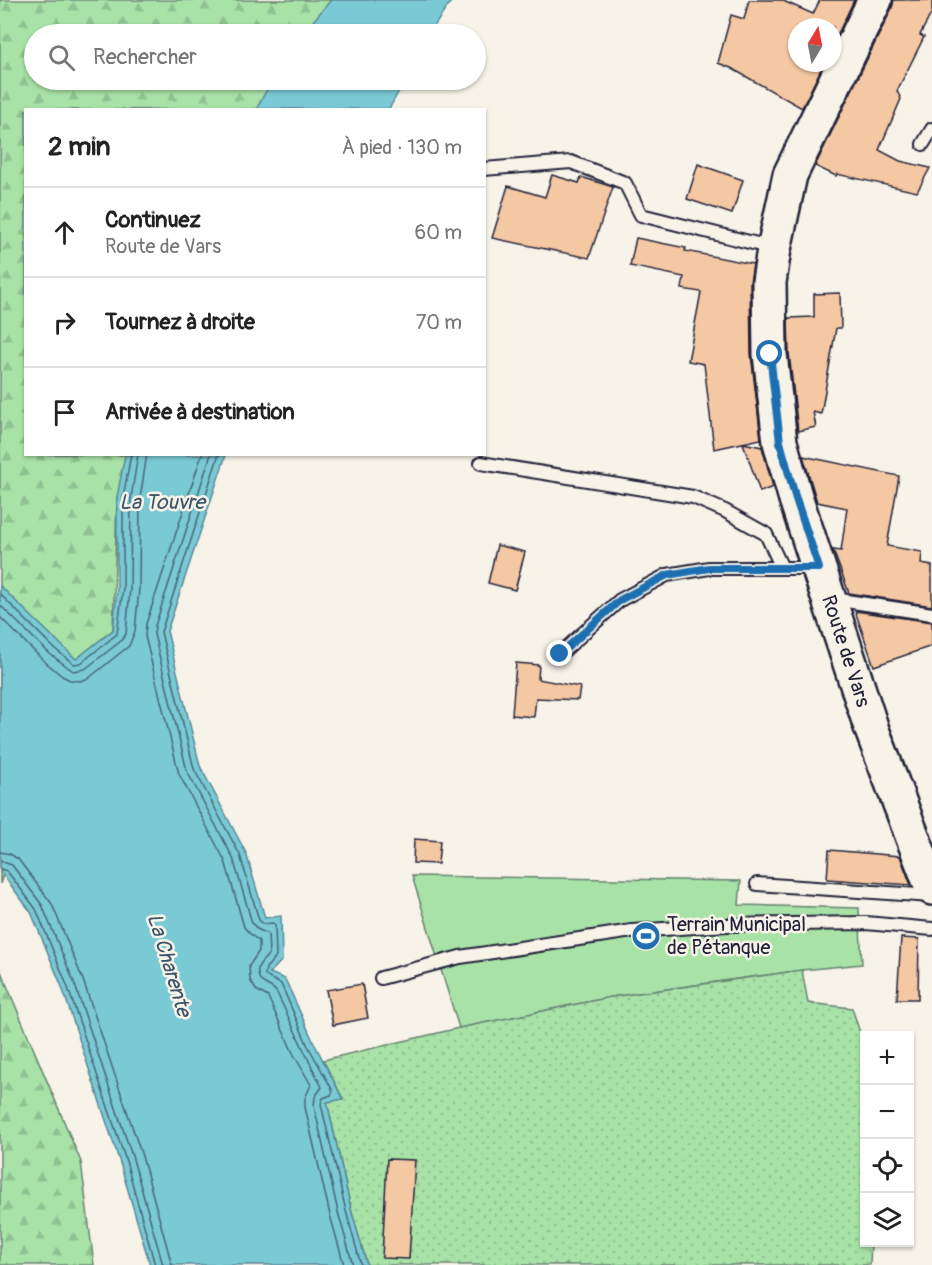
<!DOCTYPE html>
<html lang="fr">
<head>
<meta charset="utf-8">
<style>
  body { margin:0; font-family:Pangolin,sans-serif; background:#f6f6f6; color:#222 }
  .controls { position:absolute; right:18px; bottom:18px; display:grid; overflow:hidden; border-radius:0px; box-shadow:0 2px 4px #0004 }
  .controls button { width:54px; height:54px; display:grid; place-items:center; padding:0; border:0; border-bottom:2px solid #e0e0e0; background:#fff; color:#222; font:30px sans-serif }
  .compass { position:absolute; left:788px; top:18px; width:54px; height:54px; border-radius:50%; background:#fff; box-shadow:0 2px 4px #0004; rotate:10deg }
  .stop { position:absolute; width:18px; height:18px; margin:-14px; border:4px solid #1f6fb2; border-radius:50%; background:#fff }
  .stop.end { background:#1f6fb2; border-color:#fff; box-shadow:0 2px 6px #0008 }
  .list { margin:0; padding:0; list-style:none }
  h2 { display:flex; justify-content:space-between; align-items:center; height:78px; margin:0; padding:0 24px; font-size:26px }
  h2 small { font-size:20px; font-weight:400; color:#767676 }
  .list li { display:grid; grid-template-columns:39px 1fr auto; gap:18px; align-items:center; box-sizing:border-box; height:90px; padding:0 24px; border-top:2px solid #e0e0e0 }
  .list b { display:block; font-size:22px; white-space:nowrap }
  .list p { margin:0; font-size:20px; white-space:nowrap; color:#767676 }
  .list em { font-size:20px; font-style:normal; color:#767676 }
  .icon { flex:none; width:33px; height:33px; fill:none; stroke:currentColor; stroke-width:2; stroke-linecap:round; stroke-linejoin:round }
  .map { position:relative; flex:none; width:932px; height:1265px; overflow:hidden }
  .search { position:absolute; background:#fff; box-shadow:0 2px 4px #0004; left:24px; top:24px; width:462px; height:66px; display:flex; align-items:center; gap:15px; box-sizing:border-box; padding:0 21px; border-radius:33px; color:#767676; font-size:22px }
  .panel { position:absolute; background:#fff; box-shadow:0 2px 4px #0004; left:24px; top:108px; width:462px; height:348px; border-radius:0px }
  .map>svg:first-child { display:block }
  .grass { fill:#a8e2a7; stroke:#658271; stroke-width:1.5 }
  .forest { fill:url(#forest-firs); stroke:#658271; stroke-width:1.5 }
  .garden { fill:url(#garden-dots); stroke:#658271; stroke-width:1.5 }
  .water { fill:#7acad5; stroke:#578797; stroke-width:1.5 }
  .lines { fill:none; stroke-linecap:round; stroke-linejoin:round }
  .shore { stroke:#456579; stroke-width:1.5 }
  .building { fill:#f4c8a3; stroke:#22223b; stroke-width:1.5 }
  .service-casing { stroke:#22223b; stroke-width:16 }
  .secondary-casing { stroke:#22223b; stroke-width:38 }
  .service { stroke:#f7f3e8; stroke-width:12 }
  .secondary { stroke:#f7f3e8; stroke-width:33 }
  .route { stroke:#1f6fb2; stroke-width:8 }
  .labels { text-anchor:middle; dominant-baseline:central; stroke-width:5; stroke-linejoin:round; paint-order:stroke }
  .street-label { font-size:20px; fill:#22223b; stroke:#f7f3e8 }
  .poi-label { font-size:20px; fill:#22223b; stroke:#f7f3e8; text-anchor:start }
  .water-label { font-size:21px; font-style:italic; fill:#3c5469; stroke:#f7f3e8 }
</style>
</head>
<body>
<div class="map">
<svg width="932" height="1265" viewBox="0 0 932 1265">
  <defs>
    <pattern id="forest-firs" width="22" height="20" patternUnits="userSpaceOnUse" patternTransform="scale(1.5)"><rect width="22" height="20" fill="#a8e2a7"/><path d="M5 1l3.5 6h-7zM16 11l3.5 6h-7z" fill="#90c291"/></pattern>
    <pattern id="garden-dots" width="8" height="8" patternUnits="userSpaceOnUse" patternTransform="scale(1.5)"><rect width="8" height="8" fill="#a8e2a7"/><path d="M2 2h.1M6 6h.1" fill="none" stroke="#90c291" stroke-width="1.8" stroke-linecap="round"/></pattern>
  </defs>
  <rect width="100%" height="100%" fill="#f7f3e8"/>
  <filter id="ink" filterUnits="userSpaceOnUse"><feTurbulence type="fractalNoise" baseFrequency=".0167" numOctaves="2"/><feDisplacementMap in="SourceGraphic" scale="12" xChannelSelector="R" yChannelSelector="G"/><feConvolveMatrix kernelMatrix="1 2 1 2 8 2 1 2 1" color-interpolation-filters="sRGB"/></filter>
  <g filter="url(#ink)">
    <polygon class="grass" points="412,876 741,881 739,905 859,908 862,964 802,970 611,997 459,1028"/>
    <g class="forest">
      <polygon points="0,0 366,0 348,34 34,34 34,80 326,80 311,109 26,110 26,454 138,455 117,497 113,630 77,659 0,884"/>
      <polygon points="0,969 81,1162 94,1265 0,1265"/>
    </g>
    <polygon class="garden" points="802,970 808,1003 852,1008 864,1045 864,1242 871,1243 870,1265 367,1265 351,1209 327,1102 343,1099 323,1060 459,1028 611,997"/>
    <g class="water">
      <polygon points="331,0 452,0 429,34 302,34"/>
      <polygon points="272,80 405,80 389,109 259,109 258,106"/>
      <polygon points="125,455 226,455 167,631 200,766 246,853 265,918 281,916 282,960 270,973 285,979 314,1043 343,1099 327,1102 351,1209 367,1265 150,1265 120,1163 62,987 31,912 0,871 0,586 76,659 113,630 117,588 117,497"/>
    </g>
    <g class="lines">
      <g class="shore">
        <polyline points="202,454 146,624 145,636 179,774 225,861 244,927 250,934 259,941 259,951 249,966 250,980 256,990 268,997 293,1053 311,1085 305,1098 305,1107 330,1215 344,1265"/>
        <path d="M211,454l-56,172 -1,8 33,137 46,87 19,65 5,6 11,5 1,20c-5,6 -13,11 -11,20 1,12 14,10 19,19 15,31 29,63 45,94l-7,10 -1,9 24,106 15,53"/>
        <polyline points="219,454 161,632 194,769 240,855 259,920 263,924 273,923 275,925 276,957 266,968 265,975 269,978 281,984 308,1046 333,1091 331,1095 323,1098 321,1104 346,1211 361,1265"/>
        <polyline points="0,594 55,649 74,664 81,663 117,634 123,589 123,498 131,454"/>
        <polyline points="0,605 50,654 73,671 85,669 121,641 126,634 130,589 131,498 138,454"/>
        <polyline points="0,617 44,661 62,676 70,680 80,681 89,678 129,646 135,631 139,589 140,499 147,454"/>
        <polyline points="0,852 10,854 18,859 52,904 83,980 142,1156 172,1265"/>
        <polyline points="0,861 12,865 42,905 74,982 133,1159 163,1265"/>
        <polyline points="0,869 7,871 36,909 67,985 126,1161 155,1265"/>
      </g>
    </g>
    <g class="building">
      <polygon points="749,0 781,0 813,14 820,0 854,0 833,44 833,27 797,27 797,63 824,63 802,108 731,68 718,63 731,15 744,19"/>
      <polygon points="894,0 932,0 932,12 920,35 924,37 897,91 901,99 879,150 900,161 930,168 917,192 837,174 836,176 815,166 892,8"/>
      <polygon points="698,164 743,180 732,214 687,199"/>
      <polygon points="552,175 579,183 581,177 613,187 589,258 492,238 508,186 545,197"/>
      <polygon points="636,238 686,248 685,251 753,264 750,282 751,354 761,439 714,449 704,364 688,361 701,292 682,289 684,277 630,266"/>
      <polygon points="840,293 841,328 836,328 821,414 813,412 816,427 798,431 789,353 788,318 814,317 814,294"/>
      <polygon points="743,443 762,447 773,487 760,492"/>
      <polygon points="803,456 899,476 887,546 922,552 921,564 932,566 932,606 849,593 833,550 841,551 847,508 817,502"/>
      <polygon points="497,545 525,552 515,590 488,583"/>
      <polygon points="855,611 932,622 932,646 874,666"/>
      <polygon points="516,663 539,665 538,679 580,687 578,700 536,698 534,717 512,715"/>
      <polygon points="414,839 440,841 438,864 413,863"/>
      <polygon points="829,850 900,856 911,885 827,879"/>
      <polygon points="901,938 919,939 918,999 897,999"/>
      <polygon points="362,984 368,1018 333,1025 326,990"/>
      <polygon points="387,1159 415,1160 409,1259 382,1258"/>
    </g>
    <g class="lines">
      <g class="service-casing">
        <g id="service">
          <polyline points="923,144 932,129"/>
          <polyline points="484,169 571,162 625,183 641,215 773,248"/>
          <polyline points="481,463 693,497 725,511 766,534 782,568"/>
          <polyline points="833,599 932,614"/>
          <polyline points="560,654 620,600 667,575 709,568 816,568"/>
          <polyline points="757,884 932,896"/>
          <polyline points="381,978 460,957 632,931 727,925 866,923 932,929"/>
        </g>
      </g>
      <g class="secondary-casing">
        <polyline id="secondary" points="875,0 790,175 774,249 769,282 770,354 780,442 795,496 872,730 932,888"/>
      </g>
      <use href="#service" class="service"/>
      <use href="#secondary" class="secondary"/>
    </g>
  </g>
  <g class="lines" filter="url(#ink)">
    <polyline class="route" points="560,654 620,600 667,575 709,568 819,568 795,496 780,442 770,354"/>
  </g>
  <defs>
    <g id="stadium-disc" transform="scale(1.5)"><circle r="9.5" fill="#1f6fb2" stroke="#f7f3e8"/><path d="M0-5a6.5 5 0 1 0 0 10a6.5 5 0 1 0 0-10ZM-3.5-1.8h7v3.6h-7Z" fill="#fff"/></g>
  </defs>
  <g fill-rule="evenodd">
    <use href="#stadium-disc" x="646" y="936"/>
  </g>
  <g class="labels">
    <g class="street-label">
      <text transform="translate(846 651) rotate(72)">Route de Vars</text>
    </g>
    <g class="poi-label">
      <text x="667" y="924">Terrain Municipal<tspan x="667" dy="23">de Pétanque</tspan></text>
    </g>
    <g class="water-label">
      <text x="162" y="502">La Touvre</text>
      <text transform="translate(169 965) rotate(73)">La Charente</text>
    </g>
  </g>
</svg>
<div class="controls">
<button>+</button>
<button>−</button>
<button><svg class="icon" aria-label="locate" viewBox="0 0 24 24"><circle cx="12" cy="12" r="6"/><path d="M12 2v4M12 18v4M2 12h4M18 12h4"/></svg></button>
<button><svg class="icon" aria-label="layers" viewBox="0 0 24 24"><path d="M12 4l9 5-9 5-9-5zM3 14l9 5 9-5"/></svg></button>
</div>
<svg class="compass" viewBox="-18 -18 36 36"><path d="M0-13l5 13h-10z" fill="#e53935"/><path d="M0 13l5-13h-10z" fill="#767676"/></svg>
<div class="stop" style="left:770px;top:354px"></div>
<div class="stop end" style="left:560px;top:654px"></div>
<div class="search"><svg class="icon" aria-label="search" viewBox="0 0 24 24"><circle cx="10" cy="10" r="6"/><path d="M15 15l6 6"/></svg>Rechercher</div>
<section class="panel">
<h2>2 min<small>À pied · 130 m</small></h2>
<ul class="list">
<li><svg class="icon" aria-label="ahead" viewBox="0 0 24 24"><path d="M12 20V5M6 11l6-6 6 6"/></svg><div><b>Continuez</b><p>Route de Vars</p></div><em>60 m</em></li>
<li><svg class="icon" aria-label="right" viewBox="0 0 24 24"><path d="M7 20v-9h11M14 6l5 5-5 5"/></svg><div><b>Tournez à droite</b></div><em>70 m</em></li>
<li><svg class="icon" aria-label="arrive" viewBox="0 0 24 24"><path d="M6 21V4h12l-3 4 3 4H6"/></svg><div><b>Arrivée à destination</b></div></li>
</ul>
</section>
</div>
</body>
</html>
